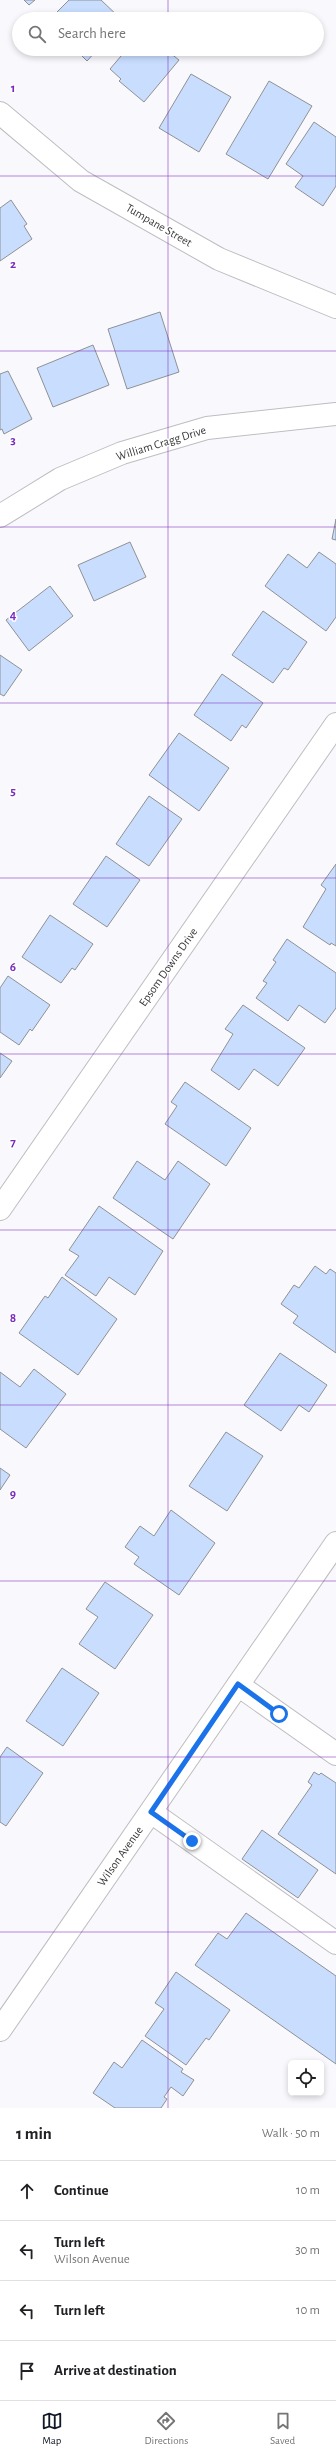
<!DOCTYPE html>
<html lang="en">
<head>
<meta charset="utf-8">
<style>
  body { margin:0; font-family:"Alegreya Sans",sans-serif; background:#f2f2f2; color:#202124 }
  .controls { position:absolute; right:12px; bottom:12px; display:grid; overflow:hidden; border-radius:6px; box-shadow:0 2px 6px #0003 }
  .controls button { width:36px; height:36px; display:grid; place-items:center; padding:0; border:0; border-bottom:1px solid #e0e0e0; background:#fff; color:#202124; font:20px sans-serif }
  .stop { position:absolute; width:12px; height:12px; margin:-9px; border:3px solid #1a73e8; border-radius:50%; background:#fff }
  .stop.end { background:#1a73e8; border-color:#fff; box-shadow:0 1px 4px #0008 }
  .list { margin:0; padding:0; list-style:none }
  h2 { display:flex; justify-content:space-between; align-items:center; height:52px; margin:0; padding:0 16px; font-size:17px }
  h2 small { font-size:13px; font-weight:400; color:#757577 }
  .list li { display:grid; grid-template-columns:26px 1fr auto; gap:12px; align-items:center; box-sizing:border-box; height:60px; padding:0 16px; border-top:1px solid #e0e0e0 }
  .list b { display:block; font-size:15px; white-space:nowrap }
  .list p { margin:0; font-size:13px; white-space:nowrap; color:#757577 }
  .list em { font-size:13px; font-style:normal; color:#757577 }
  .icon { flex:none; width:22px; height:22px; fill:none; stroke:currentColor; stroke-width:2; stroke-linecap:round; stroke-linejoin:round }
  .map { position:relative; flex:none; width:336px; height:2108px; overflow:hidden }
  .search { position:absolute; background:#fff; box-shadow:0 2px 6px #0003; left:12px; right:12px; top:12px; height:44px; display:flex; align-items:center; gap:10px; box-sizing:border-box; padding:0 14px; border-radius:22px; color:#757577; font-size:15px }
  .sheet { height:292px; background:#fff }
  nav { display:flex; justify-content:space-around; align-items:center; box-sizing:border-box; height:56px; border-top:1px solid #e0e0e0; background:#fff; font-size:11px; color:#757577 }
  nav a { display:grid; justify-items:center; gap:2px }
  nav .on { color:#111827 }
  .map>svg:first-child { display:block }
  .building { fill:#c9deff; stroke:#8f9194 }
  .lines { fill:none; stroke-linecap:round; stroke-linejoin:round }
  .minor-casing { stroke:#bebec2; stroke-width:24 }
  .major-casing { stroke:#bebec2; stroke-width:24 }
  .minor { stroke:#fff; stroke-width:22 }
  .major { stroke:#fff; stroke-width:22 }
  .route { stroke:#1a73e8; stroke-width:5 }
  .grid { fill:none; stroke:#7b2cbf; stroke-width:1; stroke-opacity:0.55 }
  .labels { text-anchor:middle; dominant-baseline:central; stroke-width:3; stroke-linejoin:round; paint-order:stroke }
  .street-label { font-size:12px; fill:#38383a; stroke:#fff }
  .grid-label { font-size:13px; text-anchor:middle; font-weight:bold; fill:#7b2cbf; stroke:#fff; stroke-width:3; stroke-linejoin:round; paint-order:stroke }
</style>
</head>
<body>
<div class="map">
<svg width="336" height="2108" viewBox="0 0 336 2108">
  <rect width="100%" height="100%" fill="#f9f9fd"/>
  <g class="building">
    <polygon points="24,0 35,0 29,5"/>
    <polygon points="69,0 101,0 121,19 50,19"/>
    <polygon points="75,49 98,49 87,61"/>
    <polygon points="127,49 165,49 179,60 144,102 119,81 121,79 110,69"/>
    <polygon points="191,74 231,97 199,152 159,128"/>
    <polygon points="269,81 312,106 268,179 226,154"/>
    <polygon points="314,122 336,137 336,186 323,206 295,187 303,176 286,164"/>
    <polygon points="11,200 27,224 24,226 32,239 0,261 0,208"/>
    <polygon points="160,312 179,372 127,389 108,329"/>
    <polygon points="93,345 109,385 53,407 37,368"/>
    <polygon points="8,371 32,419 4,434 2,429 0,430 0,374"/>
    <polygon points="336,519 336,540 332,539"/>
    <polygon points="130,542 146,577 94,601 78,565"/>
    <polygon points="319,552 336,564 336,617 326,631 265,586 288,554 307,568"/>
    <polygon points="50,586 73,616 29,651 6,620"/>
    <polygon points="263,611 307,642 288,670 284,668 273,683 232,655"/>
    <polygon points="0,655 22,670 4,696 0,694"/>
    <polygon points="222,674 263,703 246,728 242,725 231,741 194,715"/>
    <polygon points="179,733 229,768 199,811 149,775"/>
    <polygon points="149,796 182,819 149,866 116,844"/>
    <polygon points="106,856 140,880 107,927 73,904"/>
    <polygon points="336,864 336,946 331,943 330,945 303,927 326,889 321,885"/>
    <polygon points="50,915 93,944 75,970 72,968 61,983 22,957"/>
    <polygon points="287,939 336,973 336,1008 325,1023 299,1005 288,1021 256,998 267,983 263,981 276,962 273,960"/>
    <polygon points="8,976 50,1005 32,1031 30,1029 19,1045 0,1032 0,988"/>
    <polygon points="243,1005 305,1048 278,1086 254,1069 239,1090 211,1070 233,1034 225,1029"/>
    <polygon points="0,1053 12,1061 0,1078"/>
    <polygon points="185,1082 251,1128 226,1166 165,1124 177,1106 171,1102"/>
    <polygon points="137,1161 165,1180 178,1161 210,1184 173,1239 113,1198"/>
    <polygon points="99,1206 163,1251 135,1295 109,1277 96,1296 65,1275 79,1256 69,1250"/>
    <polygon points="315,1266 326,1274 330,1269 336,1273 336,1353 293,1323 298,1316 281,1304 294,1285 299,1288"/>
    <polygon points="62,1277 117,1319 78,1375 19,1333 45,1296 48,1298"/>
    <polygon points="280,1353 327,1385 309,1412 299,1405 281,1431 244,1405"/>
    <polygon points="34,1369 66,1394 26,1448 0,1429 0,1372 20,1387"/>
    <polygon points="226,1432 263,1456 227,1511 189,1486"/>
    <polygon points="0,1468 10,1475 0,1490"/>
    <polygon points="171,1510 215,1543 179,1595 134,1564 139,1557 125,1547 140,1526 154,1536"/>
    <polygon points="105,1582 153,1615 115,1669 79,1644 98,1617 86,1609"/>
    <polygon points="62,1668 99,1693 63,1746 26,1721"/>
    <polygon points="7,1747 43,1773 6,1826 0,1822 0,1757"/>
    <polygon points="314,1772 319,1775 321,1773 336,1783 336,1874 278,1834 312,1785 308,1782"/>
    <polygon points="262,1830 318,1870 298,1898 242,1859"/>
    <polygon points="246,1913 336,1976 336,2064 195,1965 218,1933 227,1939"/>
    <polygon points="176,1972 230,2010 209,2040 206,2038 186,2065 145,2036 164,2009 155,2003"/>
    <polygon points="142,2040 183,2069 181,2072 194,2080 183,2096 171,2087 164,2097 167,2099 161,2108 115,2108 93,2093 114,2062 122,2068"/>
  </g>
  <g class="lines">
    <g class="minor-casing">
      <g id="minor">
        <polyline points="0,113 81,181 219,259 336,307"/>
        <polyline points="0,516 60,479 122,453 207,428 336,414"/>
        <polyline points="0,1209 336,724"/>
        <polyline points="238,1685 336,1754"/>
        <polyline points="151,1812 336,1943"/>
      </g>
    </g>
    <g class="major-casing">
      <polyline id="major" points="0,2030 336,1543"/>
    </g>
    <use href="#minor" class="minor"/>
    <use href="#major" class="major"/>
  </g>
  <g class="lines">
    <polyline class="route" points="192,1841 151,1812 238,1684 279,1714"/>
  </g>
  <path class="grid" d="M168,0v19M168,49v2059M0,176h336M0,351h336M0,527h336M0,703h336M0,878h336M0,1054h336M0,1230h336M0,1405h336M0,1581h336M0,1757h336M0,1932h336"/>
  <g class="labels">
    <g class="street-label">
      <text transform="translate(159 225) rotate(30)">Tumpane Street</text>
      <text transform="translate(161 443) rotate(-17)">William Cragg Drive</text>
      <text transform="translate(168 967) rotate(-55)">Epsom Downs Drive</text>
      <text transform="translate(120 1856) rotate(-55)">Wilson Avenue</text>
    </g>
  </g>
  <g class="grid-label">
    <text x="13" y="92">1</text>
    <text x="13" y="268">2</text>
    <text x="13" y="444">3</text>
    <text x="13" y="619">4</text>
    <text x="13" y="795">5</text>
    <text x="13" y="971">6</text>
    <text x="13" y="1146">7</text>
    <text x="13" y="1322">8</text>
    <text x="13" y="1498">9</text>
  </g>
</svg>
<div class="controls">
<button><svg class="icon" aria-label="locate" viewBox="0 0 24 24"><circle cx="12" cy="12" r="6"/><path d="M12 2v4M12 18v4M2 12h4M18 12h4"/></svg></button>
</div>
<div class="stop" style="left:279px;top:1714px"></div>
<div class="stop end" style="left:192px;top:1841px"></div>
<div class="search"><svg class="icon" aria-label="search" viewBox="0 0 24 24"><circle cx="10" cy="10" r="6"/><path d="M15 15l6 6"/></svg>Search here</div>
</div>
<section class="sheet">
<h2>1 min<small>Walk · 50 m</small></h2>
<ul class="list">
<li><svg class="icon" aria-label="ahead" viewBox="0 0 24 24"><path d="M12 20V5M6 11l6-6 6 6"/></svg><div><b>Continue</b></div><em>10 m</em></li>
<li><svg class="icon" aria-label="left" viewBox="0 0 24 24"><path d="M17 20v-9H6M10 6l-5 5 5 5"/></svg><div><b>Turn left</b><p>Wilson Avenue</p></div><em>30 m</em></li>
<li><svg class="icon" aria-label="left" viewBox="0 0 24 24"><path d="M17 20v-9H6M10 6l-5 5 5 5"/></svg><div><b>Turn left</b></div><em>10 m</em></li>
<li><svg class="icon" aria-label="arrive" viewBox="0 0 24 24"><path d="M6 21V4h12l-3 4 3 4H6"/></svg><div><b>Arrive at destination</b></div></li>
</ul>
</section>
<nav>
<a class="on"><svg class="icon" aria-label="map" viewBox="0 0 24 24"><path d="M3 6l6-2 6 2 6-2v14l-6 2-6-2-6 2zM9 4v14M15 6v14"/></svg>Map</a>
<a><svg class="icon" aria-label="directions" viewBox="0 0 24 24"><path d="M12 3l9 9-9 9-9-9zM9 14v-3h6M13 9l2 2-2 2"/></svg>Directions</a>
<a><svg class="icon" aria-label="saved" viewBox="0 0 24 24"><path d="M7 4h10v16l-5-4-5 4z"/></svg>Saved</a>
</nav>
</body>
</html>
